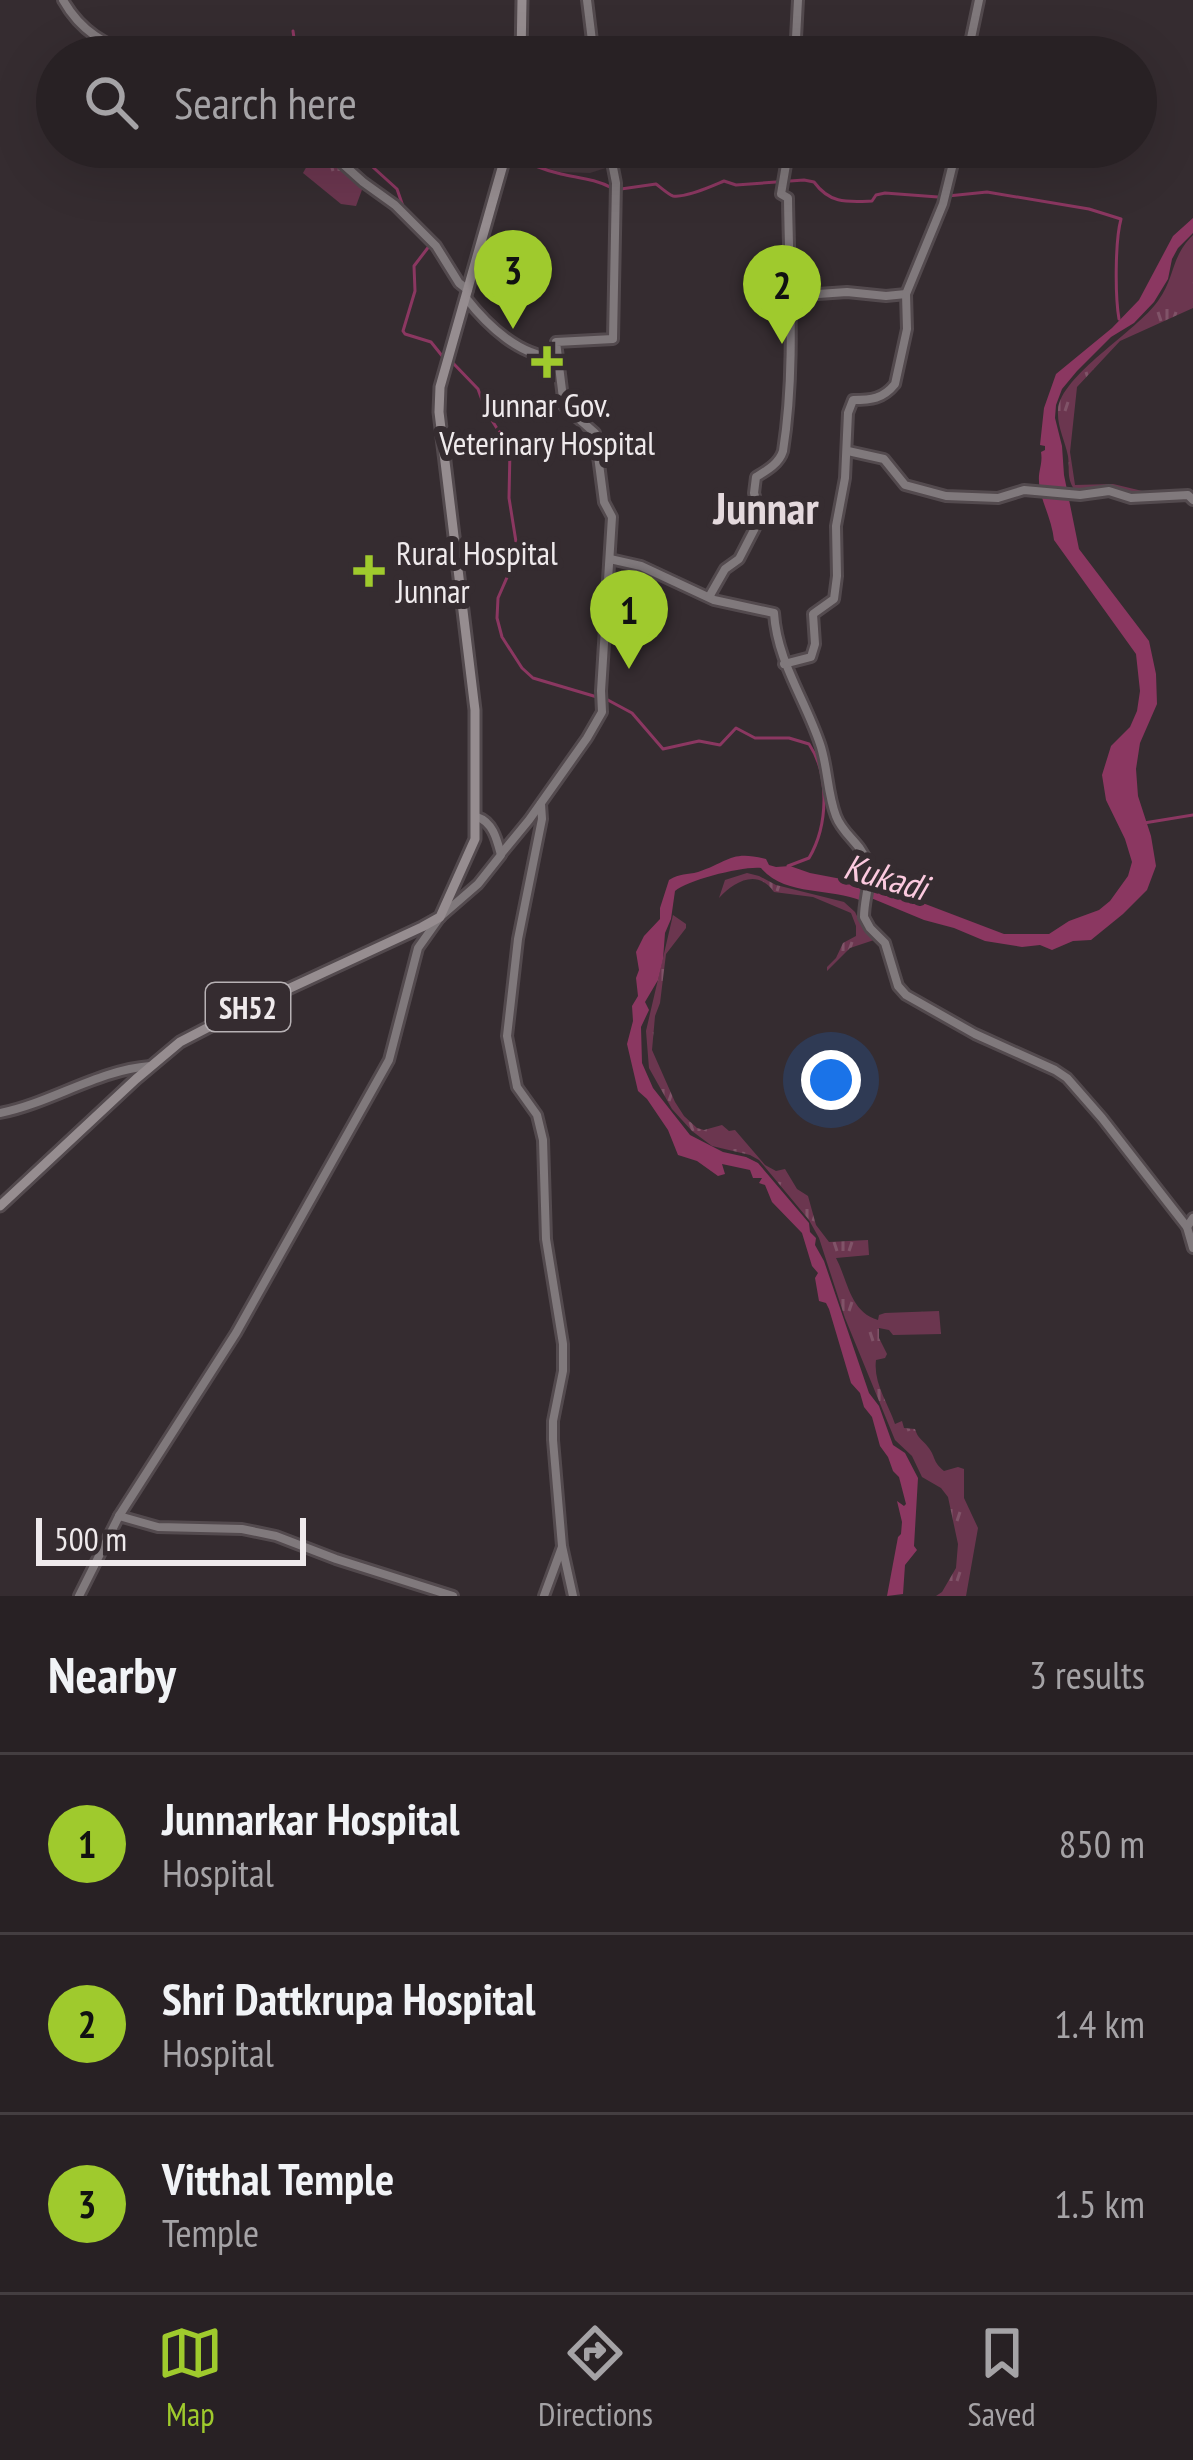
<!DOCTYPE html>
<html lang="en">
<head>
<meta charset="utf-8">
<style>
  body { margin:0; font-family:"PT Sans Narrow",sans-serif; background:#342e31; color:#f1f3f6 }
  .scale { position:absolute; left:36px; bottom:30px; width:270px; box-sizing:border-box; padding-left:12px; border:6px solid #efeaec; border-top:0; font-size:33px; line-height:42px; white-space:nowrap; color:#efeaec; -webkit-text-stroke:9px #352c30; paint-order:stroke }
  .you { position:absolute; left:831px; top:1080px; width:42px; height:42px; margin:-30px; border:9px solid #fff; border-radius:50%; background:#1a73e8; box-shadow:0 0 0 18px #1a73e833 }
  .badge { display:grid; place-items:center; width:78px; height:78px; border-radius:50%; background:#9fca2d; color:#111; font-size:39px; font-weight:700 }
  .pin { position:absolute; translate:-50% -99px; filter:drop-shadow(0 3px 6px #0008) }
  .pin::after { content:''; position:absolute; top:63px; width:42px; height:36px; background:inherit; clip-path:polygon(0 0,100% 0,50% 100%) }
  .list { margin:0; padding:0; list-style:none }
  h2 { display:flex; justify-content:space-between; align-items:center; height:156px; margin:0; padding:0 48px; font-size:51px }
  h2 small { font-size:39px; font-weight:400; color:#a5a3a6 }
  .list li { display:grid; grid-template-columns:78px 1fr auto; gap:36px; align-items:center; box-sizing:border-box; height:180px; padding:0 48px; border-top:3px solid #443e41 }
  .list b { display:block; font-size:45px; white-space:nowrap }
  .list p { margin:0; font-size:39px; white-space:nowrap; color:#a5a3a6 }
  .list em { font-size:39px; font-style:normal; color:#a5a3a6 }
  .icon { flex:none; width:66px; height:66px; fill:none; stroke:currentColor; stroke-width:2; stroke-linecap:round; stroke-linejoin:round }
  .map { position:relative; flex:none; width:1193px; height:1596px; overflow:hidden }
  .search { position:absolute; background:#282124; box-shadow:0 12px 48px #0002; left:36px; right:36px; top:36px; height:132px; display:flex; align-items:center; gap:30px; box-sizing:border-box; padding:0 42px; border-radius:66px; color:#a5a3a6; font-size:45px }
  .sheet { height:696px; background:#282124 }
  nav { display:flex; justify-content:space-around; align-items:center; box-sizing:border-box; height:168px; border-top:3px solid #443e41; background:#282124; font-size:33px; color:#a5a3a6 }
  nav a { display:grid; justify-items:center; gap:6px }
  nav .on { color:#9fca2d }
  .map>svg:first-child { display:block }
  .built { fill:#45373d }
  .grass { fill:url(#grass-tufts) }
  .water { fill:#8b3761 }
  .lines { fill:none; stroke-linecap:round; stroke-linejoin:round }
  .stream { stroke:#8b3761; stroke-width:3 }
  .secondary-casing { stroke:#534a4e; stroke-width:14 }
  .primary-casing { stroke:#534a4e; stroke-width:15 }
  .secondary { stroke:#80797c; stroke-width:8 }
  .primary { stroke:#968d90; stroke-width:9 }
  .poi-dot { fill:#9fca2d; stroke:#352c30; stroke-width:4.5 }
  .labels { text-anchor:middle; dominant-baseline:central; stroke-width:12; stroke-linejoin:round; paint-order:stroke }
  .shield { fill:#352c30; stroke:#b7b1b4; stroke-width:3 }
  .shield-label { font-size:30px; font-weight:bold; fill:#efeaec }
  .poi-label { font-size:33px; fill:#efeaec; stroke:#352c30 }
  .water-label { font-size:36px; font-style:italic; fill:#fccadf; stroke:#352c30 }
  .district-label { font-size:45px; font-weight:bold; fill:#e4d9dd; stroke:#352c30 }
</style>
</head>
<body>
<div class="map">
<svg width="1193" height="1596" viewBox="0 0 1193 1596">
  <defs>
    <pattern id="grass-tufts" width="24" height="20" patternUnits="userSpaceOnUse" patternTransform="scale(3)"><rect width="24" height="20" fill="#6b364f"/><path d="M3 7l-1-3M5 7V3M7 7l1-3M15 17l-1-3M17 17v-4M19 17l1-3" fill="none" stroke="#805368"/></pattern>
  </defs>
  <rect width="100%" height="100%" fill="#352c30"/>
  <polygon class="built" points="516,147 606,147 609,167 590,173 560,172 532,164 515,153"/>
  <g class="grass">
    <polygon points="317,148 363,187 356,206 341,204 303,173"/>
    <path d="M1193,235v73l-73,33 -43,46 -7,65 5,33 38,-1 42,10h-27l-24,-7 -28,4c-10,-11 -6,-21 -8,-35 -3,-16 -11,-29 -10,-46 2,-34 79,-79 100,-109 18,-25 12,-43 35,-66z"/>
    <path d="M747,873l12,3 17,9 68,17 11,10 7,14 15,13 -27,9 -23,23v-4l9,-9 7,-15 13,-7v-10l-5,-13 -38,-16 -39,-5c-17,-24 -40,-10 -55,6l6,-18z"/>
    <path d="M673,915l13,9v4l-20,26 -6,49 -5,13 -3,34 23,52 9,14 13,12 7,2 18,-5 7,6 6,-1 30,35 11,6 9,-2 12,20 11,7 8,29 13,17 39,-2 1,15 -33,3c12,23 14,54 42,62l1,-5 6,-2 54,-2 2,23 -48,1 -4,-5 -10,-2v10l8,16 -2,4 -9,2c-3,23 12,43 19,64l7,-3 2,7 11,1c3,10 7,10 13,18 8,10 4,14 16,24l14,-4 6,2v29l14,30 -12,68h-30l6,-4 14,-24 2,-24 -10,-47 -7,-9 -19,-11 -10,-21 -17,-16 -50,-122 -26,-80 -10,-18 -50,-60 -9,-5 -38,-9 -20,-15 -20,-22 -23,-41 -3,-37z"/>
  </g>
  <path class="water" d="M1193,218v15l-15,15 -6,11 -4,20 -14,23 -20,21 -23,14 -34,34 -15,18 -6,16 -1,13 7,28 2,29 15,74 70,92 7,33 1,30 -17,39 -4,26 2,27 13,40 5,30 -9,24 -24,24 -32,26 -18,1 -21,9 -12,-5 -18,2 -37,-6 -31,-13 -30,-8 -53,-22 -9,3c-31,-14 -76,-4 -101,-33 -18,-2 -73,12 -86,23l-4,28 -6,14 -2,26 -5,21 -13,22 4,8 -8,17 1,36 11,25 37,47 33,17 23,5 12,6 51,60 1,9 6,6 -1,7 9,16 45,132 10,13 14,39 12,8 13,25 -4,68 3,4 -12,15 -2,29 -16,2 11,-59 3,-3 1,-12 -5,-21 7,5 2,-2 -7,-27 -6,-6 -5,-14 -8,-11 -8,-29 -8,-10 -4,-14 -9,-10 -22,-74 -3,-6 -7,-2 -4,-23 3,-5 -6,-7 -10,-33 -30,-31 -7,-17 -6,-2 3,-5h-9l-3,-8 -28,-6 3,10 -7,2 -21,-15 -19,-6 -10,-25 -21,-31 -9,-8 -11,-47 6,-23 -1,-15 6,-10 -2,-18 3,-8 -3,-18 8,-16 16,-17v-11l9,-28c11,-7 18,-5 29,-8 31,-10 32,-22 68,-13l3,6 7,2 14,-1 20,7 68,13 126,48h45l20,-13 30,-11 11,-9 18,-25 4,-14 -7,-23 -19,-39 -4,-25 9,-29 19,-19 7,-16 3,-20 -4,-37 -82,-114c-2,-21 -15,-43 -15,-59 -1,-10 4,-17 2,-29l4,-2v-4l-5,-1 4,-37 12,-34 56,-46 27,-28 34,-64z"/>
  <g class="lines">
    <g class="stream">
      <polyline points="293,31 294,38 298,41 297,45 309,50 312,57"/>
      <polyline points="365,147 368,149 365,160 397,189 405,212"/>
      <path d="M463,147c13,6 24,7 38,3"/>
      <path d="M511,155c17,8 32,15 50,19 18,4 35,5 51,14"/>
      <path d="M621,189l35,-5c4,3 13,11 17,12 13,2 39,-10 51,-15l12,4 68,-5 10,2c16,22 33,20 58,19l4,-6 9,-2 53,4 49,-5 102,17 32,10c-6,22 -6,77 -2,100"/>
      <polyline points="430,245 414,266 415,291 403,331 405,334 431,342 443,357"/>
      <polyline points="452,362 478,389 486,411 510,449 509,498 517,548 512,566 498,598 497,618 502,637 522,668 533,678 597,697"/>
      <path d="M606,699l26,14 31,36 36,-8 21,4 16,-17 19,10h34l20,6c21,31 19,82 0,114l-21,8"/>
      <polyline points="1144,823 1193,815"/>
    </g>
    <g class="secondary-casing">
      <g id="secondary">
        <path d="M63,0c18,32 42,44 75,57"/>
        <polyline points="587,0 594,57"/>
        <polyline points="795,57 798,0"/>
        <polyline points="967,57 979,0"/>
        <polyline points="324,147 363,182 395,205 436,246 459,283 468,290"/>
        <polyline points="789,296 847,292 886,296 906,294 943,204 957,147"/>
        <path d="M466,298c21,27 55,60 91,59"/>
        <polyline points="848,451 884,459 905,485 946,496 998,498 1024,490 1080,495 1109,491 1131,498 1188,495 1193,500"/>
        <path d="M610,559l31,7 73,34 60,13c3,48 31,86 46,131 8,23 7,49 16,72 7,19 25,27 31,46 5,19 -3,36 -3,55l6,11 15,15 13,43 8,9 69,39 80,36 12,8 35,40 85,109"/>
        <path d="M709,597l16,-28 14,-10 16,-31 4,-18 -5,-17 2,-16c10,-6 23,-13 27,-26 13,-82 6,-169 5,-253l-7,-4 8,-47"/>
        <path d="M784,664l27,-7 4,-13 -2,-30 21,-15 3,-23 -1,-50 9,-48 3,-65 5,-13c18,0 30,-1 42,-16l12,-55 -1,-35"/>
        <polyline points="541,804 542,819 518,939 507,1036 517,1087 537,1115 543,1140 546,1239 563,1344 563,1371 553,1421 553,1440 562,1546 573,1596"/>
        <polyline points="501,854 529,820 587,738 602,712 601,691 612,517 604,502 595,433 564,406 556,342 613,339 616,183 609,147"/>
        <path d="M0,1113c51,-10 98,-43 150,-47"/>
        <polyline points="1193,1218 1187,1227 1193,1248"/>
        <polyline points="119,1516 158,1527 242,1529 276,1536 336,1559 453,1596"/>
        <path d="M79,1596l40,-80 117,-183 153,-273 29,-112 22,-31 38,-33 23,-29c-4,-15 -8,-33 -24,-38"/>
        <polyline points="544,1596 562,1547"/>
      </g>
    </g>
    <g class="primary-casing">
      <g id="primary">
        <polyline points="521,57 522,0"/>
        <polyline points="0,1206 136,1079 180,1042 232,1015 422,927 440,917 475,839 475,710 439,412 440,387 508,147"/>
      </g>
    </g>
    <use href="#secondary" class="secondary"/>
    <use href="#primary" class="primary"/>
  </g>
  <g class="poi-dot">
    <path d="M541 344h12v12h12v12h-12v12h-12v-12h-12v-12h12z"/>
    <path d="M363 553h12v12h12v12h-12v12h-12v-12h-12v-12h12z"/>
  </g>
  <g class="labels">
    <rect class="shield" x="206" y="983" width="84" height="48" rx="9"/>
    <g class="shield-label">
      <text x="248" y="1007">SH52</text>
    </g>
    <g class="poi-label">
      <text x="547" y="404">Junnar Gov.<tspan x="547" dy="38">Veterinary Hospital</tspan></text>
      <text x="396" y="552" text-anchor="start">Rural Hospital<tspan x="396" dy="38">Junnar</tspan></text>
    </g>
    <g class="water-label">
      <text transform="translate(886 876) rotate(16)">Kukadi</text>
    </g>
    <g class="district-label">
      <text x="766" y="507">Junnar</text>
    </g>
  </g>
</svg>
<div class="scale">500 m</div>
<div class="you"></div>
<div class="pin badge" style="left:629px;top:669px">1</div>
<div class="pin badge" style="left:782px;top:344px">2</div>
<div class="pin badge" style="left:513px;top:329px">3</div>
<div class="search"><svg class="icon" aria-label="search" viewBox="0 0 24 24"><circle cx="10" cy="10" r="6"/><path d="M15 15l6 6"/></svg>Search here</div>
</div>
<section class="sheet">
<h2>Nearby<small>3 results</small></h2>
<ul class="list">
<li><span class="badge">1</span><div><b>Junnarkar Hospital</b><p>Hospital</p></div><em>850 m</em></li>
<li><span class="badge">2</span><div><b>Shri Dattkrupa Hospital</b><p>Hospital</p></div><em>1.4 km</em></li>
<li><span class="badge">3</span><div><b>Vitthal Temple</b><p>Temple</p></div><em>1.5 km</em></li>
</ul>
</section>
<nav>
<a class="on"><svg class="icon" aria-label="map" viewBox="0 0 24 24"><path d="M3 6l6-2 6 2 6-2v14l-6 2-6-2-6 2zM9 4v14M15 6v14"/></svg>Map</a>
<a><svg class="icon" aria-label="directions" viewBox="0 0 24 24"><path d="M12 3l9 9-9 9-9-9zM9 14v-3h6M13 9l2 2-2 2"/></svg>Directions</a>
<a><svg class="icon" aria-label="saved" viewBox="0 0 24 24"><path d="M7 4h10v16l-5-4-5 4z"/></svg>Saved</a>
</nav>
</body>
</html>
